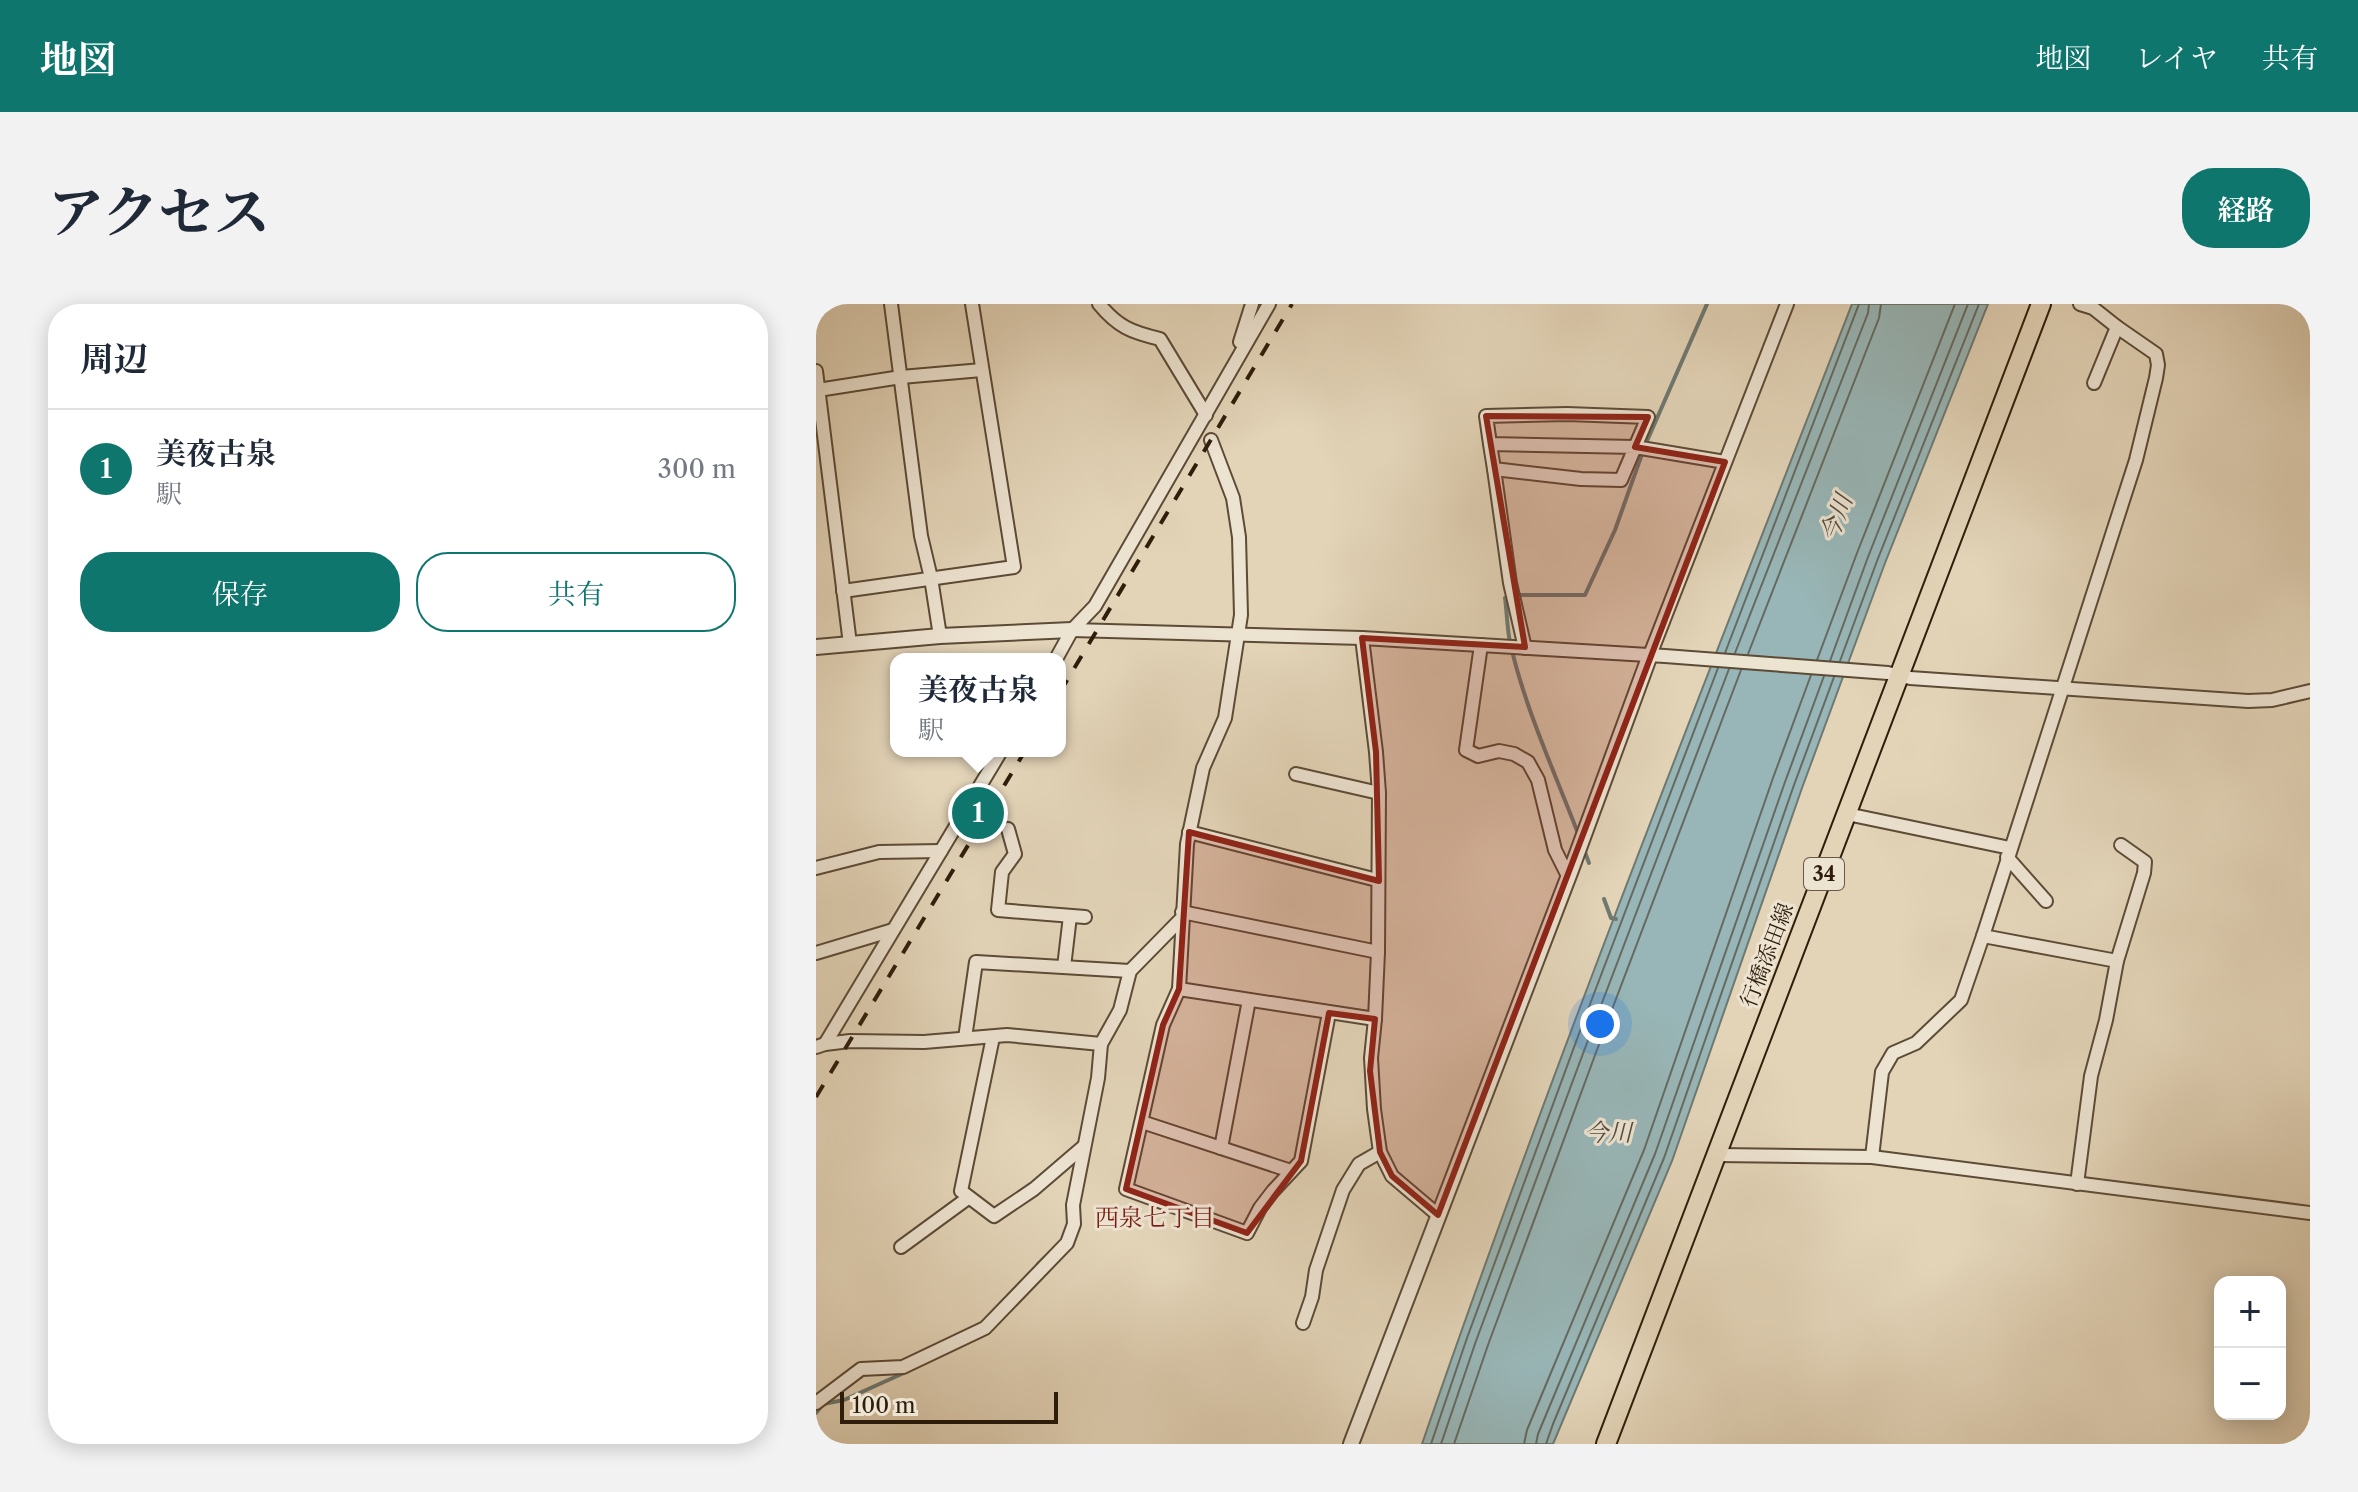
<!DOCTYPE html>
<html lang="ja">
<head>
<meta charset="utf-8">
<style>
  body { margin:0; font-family:"Libre Caslon Text","Noto Serif JP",serif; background:#f2f2f3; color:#1f2937 }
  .controls { position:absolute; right:24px; bottom:24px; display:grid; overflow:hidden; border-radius:16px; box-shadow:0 4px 20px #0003 }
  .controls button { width:72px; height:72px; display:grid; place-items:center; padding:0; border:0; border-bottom:2px solid #e0e1e3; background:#fff; color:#1f2937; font:40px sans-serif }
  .scale { position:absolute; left:24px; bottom:20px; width:218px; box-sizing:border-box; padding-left:8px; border:4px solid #2f1d0b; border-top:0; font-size:22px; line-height:28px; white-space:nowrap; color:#2f1d0b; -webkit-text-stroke:6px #ede3d1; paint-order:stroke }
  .you { position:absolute; left:784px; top:720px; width:28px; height:28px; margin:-20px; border:6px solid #fff; border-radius:50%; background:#1a73e8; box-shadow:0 0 0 12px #1a73e833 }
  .badge { display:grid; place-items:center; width:52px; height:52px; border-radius:50%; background:#0f766e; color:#fff; font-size:26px; font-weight:700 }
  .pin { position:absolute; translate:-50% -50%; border:4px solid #fff; box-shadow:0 2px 8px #0006 }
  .popup { position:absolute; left:74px; top:349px; width:176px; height:104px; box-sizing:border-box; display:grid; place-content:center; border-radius:16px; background:#fff; filter:drop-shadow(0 2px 6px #0005); font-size:26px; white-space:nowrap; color:#747a83 }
  .popup b { font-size:30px; color:#1f2937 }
  .popup::after { content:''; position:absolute; left:50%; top:100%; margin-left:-16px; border:16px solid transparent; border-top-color:#fff }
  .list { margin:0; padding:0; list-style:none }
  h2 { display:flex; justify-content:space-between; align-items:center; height:104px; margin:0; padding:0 32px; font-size:34px }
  h2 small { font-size:26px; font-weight:400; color:#747a83 }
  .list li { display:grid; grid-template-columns:52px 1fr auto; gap:24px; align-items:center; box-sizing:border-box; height:120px; padding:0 32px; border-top:2px solid #e0e1e3 }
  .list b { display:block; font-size:30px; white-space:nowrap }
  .list p { margin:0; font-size:26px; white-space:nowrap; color:#747a83 }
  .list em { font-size:26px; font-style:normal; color:#747a83 }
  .actions { display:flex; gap:16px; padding:24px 32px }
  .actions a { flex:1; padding:18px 0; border:2px solid #0f766e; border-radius:32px; text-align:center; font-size:28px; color:#0f766e }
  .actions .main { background:#0f766e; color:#fff }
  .map { position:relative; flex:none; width:1494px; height:1140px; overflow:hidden; border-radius:32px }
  header { display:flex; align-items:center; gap:48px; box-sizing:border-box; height:112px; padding:0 40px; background:#0f766e; color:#fff }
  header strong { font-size:38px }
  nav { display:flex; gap:44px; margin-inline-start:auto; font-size:28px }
  .intro { display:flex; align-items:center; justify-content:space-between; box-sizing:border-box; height:192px; padding:0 48px }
  h1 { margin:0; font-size:56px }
  .button { padding:20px 36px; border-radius:32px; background:#0f766e; color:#fff; font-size:28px; font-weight:700 }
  main { display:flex; gap:48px; padding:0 48px }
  aside { flex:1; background:#fff; border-radius:32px; box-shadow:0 4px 20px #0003 }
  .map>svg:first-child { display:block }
  .water { fill:#98b6b7; stroke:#6e7972; stroke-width:2 }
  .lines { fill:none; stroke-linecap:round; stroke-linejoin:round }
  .shore { stroke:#646a61; stroke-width:2 }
  .stream { stroke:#6e7972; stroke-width:4 }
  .minor-casing { stroke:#5c4b36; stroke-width:16 }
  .tertiary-casing { stroke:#5c4b36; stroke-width:18 }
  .primary-casing { stroke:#2f1d0b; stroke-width:22 }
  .minor { stroke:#ede3d1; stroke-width:12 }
  .tertiary { stroke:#ede3d1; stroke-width:14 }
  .primary { stroke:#e3d4b8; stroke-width:18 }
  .rail { stroke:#2f1d0b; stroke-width:4; stroke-dasharray:14 14; stroke-linecap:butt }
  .marked { fill:#8f2418; fill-opacity:0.2; stroke:#8f2418; stroke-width:6; stroke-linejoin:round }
  .labels { text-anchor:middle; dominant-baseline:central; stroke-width:6; stroke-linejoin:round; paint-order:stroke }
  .shield { fill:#ede3d1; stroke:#685846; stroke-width:2 }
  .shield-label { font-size:20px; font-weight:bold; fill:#2f1d0b }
  .street-label { font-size:22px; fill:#2f1d0b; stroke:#ede3d1 }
  .water-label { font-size:24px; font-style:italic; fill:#4e4b3f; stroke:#ede3d1 }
  .neighbourhood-label { font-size:24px; fill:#7a1f14; stroke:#ede3d1 }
</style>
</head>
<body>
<header>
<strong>地図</strong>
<nav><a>地図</a><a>レイヤ</a><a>共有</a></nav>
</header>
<div class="intro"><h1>アクセス</h1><a class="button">経路</a></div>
<main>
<aside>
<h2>周辺<small></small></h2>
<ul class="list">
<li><span class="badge">1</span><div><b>美夜古泉</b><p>駅</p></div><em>300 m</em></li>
</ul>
<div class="actions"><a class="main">保存</a><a>共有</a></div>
</aside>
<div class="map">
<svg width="1494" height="1140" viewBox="0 0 1494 1140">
  <rect width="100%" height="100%" fill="#e3d4b8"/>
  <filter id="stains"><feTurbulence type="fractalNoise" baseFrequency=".0025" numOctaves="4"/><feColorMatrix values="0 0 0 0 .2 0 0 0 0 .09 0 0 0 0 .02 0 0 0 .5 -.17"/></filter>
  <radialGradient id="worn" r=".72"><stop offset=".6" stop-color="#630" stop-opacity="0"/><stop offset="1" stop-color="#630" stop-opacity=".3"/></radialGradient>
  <path class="water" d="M1036,0h136l-103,259 -83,225 -130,373 -119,283h-131c132,-384 283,-761 430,-1140z"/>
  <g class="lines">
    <g class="shore">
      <polyline points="909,349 1043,0"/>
      <polyline points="919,349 1052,9 1053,0"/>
      <polyline points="932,350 1063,14 1065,0"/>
      <polyline points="1001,356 1041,249 1139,0"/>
      <polyline points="1014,357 1052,253 1152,0"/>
      <polyline points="1024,357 1061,257 1163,0"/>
      <polyline points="615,1140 651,1034 771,708 902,364"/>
      <polyline points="625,1140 660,1037 781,712 913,365"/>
      <polyline points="638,1140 672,1041 792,716 925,366"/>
      <polyline points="708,1140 711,1126 828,846 957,474 995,371"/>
      <polyline points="720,1140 722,1130 839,850 969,478 1008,372"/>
      <polyline points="730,1140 737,1120 848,854 978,481 1018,373"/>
    </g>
    <g class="stream">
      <polyline points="831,137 891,0"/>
      <polyline points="703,291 769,291 799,226 826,150"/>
      <path d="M689,294c2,14 2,30 5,44 14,64 45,131 69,194"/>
      <polyline points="767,543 773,559"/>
      <polyline points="788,595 795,614 800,615"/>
      <polyline points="222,960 239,944"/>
      <polyline points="0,1109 7,1100 28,1096 90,1068"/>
    </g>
    <g class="minor-casing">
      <g id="minor">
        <polyline points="75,0 105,232 115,274 124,332"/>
        <path d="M283,0c19,23 32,28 61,35l46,76"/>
        <polyline points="424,38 436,0"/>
        <polyline points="0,67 34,340"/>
        <polyline points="1278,79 1301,23"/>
        <polyline points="2,86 85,73 166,66"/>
        <polyline points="395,136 417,194 423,233 425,311 409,414 387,464 371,540 363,685 559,715"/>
        <polyline points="674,140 678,165 765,175 805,176 832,113 751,110 670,112 674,140 819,143 909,158"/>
        <polyline points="678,165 694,279 709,344"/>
        <polyline points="27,287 198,263 156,0"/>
        <polyline points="256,326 546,334 849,352 1072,369 1094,374 1432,397 1456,396 1494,387"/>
        <polyline points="546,334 560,448 563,489 562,648 559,715 555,754 558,805 564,848 576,872 622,911"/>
        <polyline points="665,341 650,446 662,452 683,447 698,450 712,458 722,476 739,546 752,572"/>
        <polyline points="834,351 971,0"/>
        <polyline points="240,355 256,326 279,302 453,0"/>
        <polyline points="480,470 563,489"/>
        <polyline points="1031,510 1194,544"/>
        <polyline points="192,525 199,550 186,568 182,606 269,613"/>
        <polyline points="373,528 561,576"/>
        <polyline points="1191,553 1230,597"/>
        <polyline points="0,564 63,548 125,547"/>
        <polyline points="366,608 562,648"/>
        <polyline points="0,649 77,626"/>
        <polyline points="1301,657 1328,569 1329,558 1305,541"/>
        <polyline points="248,663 254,612"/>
        <polyline points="363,685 347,721 310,885 431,929 444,904 457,887 485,857 513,709"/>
        <polyline points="177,733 145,887 178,912 218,885 267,843"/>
        <polyline points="149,734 160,658 314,667"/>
        <polyline points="9,740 185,447"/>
        <polyline points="0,743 9,740 34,737 108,738 191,731 285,740"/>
        <polyline points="326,818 475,867"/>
        <polyline points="405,844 433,696"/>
        <polyline points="901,851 1056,853 1494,909"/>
        <polyline points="1056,853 1066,768 1077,749 1100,739 1145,696 1167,632"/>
        <polyline points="1261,880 1275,772 1290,716 1301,657 1167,632 1320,156 1340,74 1342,61 1340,50 1301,23 1277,4 1264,0"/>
        <polyline points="85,943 152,894"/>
        <polyline points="487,1019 496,993 500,966 527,886 543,860 564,848"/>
        <polyline points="0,1099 45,1065 87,1063 169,1024 251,939 258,920 257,901 282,774 285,740 304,706 314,667 366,614"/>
      </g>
    </g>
    <g class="tertiary-casing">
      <g id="tertiary">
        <polyline points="0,343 124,332 256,326"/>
        <polyline points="535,1140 755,566 834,351"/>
      </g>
    </g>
    <g class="primary-casing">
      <polyline id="primary" points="790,1140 1225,0"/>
    </g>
    <use href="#minor" class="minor"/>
    <use href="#tertiary" class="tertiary"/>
    <use href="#primary" class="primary"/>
    <g class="rail">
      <polyline points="244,388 476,0"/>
      <polyline points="0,793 209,447"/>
    </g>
  </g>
  <path class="marked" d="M670,112l162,1 -13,30 90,15 -287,753 -46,-39 -12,-24 -10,-81 5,-52 -46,-6 -28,148 -54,72 -121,-44 37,-164 16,-36 10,-157 190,49 -3,-129 -14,-114 163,9z"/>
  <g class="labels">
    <rect class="shield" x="988" y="554" width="40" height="32" rx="6"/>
    <g class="shield-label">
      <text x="1008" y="570">34</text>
    </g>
    <g class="street-label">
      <text transform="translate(951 651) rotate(-69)">行橋添田線</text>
    </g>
    <g class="water-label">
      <text transform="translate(1020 214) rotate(-69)">今川</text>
      <text x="792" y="828">今川</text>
    </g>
    <g class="neighbourhood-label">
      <text x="339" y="913">西泉七丁目</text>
    </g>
  </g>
  <rect width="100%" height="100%" filter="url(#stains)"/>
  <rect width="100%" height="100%" fill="url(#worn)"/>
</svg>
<div class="controls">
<button>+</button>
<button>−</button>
</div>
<div class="scale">100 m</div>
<div class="you"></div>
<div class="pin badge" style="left:162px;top:509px">1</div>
<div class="popup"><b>美夜古泉</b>駅</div>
</div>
</main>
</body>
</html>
